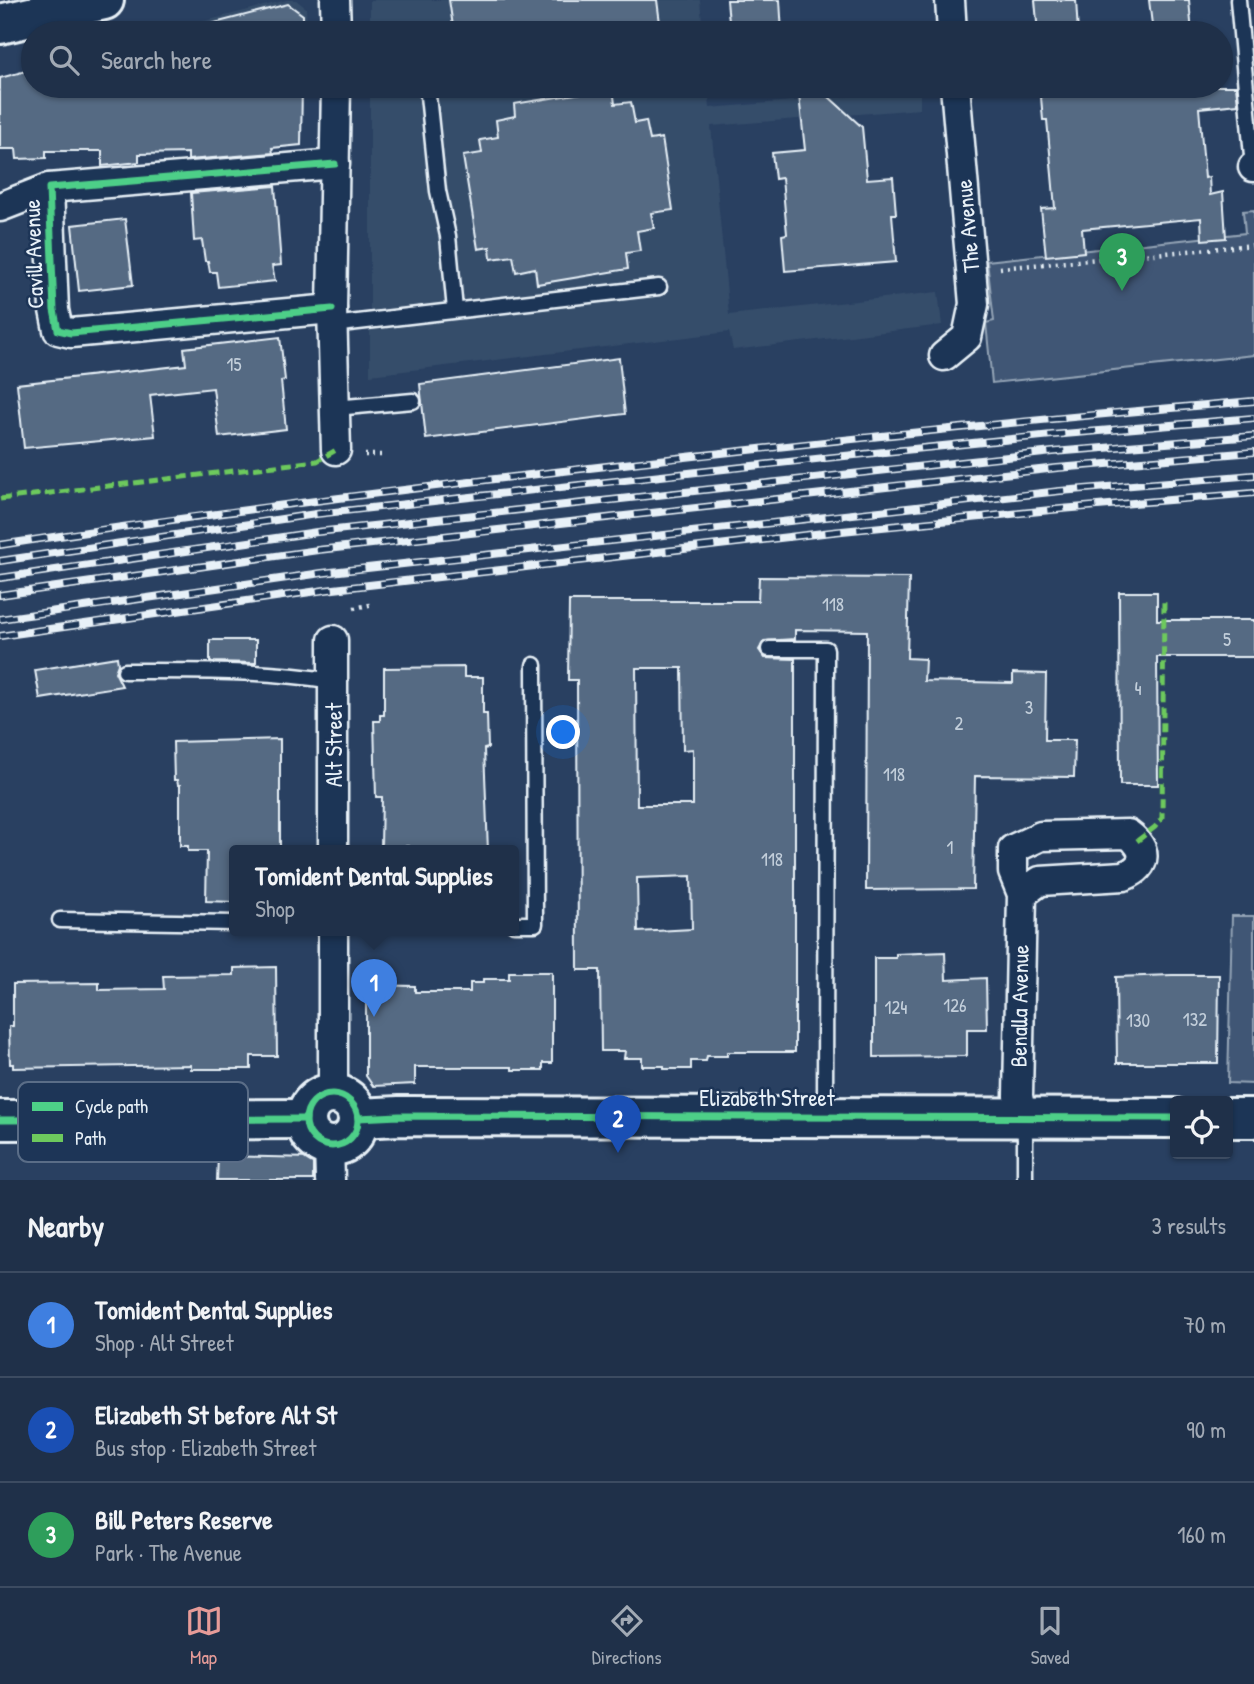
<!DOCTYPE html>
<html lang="en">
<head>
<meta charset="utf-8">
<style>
  body { margin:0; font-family:"Patrick Hand",sans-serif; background:#2c3c53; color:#f1f3f6 }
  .controls { position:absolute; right:21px; bottom:21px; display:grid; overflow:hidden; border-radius:7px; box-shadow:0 2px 5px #0004 }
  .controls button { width:63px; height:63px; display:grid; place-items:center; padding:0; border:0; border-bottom:2px solid #3c4b61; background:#1f3049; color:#f1f3f6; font:35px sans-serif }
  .you { position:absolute; left:564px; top:733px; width:24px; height:24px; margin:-18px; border:5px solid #fff; border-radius:50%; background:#1a73e8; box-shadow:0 0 0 10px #1a73e833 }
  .badge { display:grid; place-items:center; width:46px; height:46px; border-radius:50%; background:#e69b98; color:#fff; font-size:23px; font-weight:700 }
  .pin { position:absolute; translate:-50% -58px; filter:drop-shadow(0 2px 4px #0008) }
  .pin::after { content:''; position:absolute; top:37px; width:24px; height:21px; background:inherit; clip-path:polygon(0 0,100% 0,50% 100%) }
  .popup { position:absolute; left:229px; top:845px; width:290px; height:91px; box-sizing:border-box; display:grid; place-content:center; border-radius:7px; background:#1f3049; filter:drop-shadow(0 2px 5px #0005); font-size:23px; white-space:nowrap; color:#a1a9b4 }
  .popup b { font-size:26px; color:#f1f3f6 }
  .popup::after { content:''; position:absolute; left:50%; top:100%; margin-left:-14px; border:14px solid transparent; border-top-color:#1f3049 }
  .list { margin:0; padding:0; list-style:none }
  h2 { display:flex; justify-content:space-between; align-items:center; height:91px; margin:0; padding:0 28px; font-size:30px }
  h2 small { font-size:23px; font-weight:400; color:#a1a9b4 }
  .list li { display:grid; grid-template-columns:46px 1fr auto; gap:21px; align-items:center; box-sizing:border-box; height:105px; padding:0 28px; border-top:2px solid #3c4b61 }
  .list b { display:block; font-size:26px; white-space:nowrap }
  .list p { margin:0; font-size:23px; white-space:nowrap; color:#a1a9b4 }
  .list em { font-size:23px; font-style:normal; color:#a1a9b4 }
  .icon { flex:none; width:38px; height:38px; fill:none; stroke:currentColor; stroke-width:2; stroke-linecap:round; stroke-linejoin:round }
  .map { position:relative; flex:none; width:1254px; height:1180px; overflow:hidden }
  .search { position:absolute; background:#1f3049; box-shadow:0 2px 5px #0004; left:21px; right:21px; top:21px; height:77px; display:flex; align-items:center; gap:18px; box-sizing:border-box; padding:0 24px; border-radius:38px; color:#a1a9b4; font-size:26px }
  .sheet { height:406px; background:#1f3049 }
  nav { display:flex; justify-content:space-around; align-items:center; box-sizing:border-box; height:98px; border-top:2px solid #3c4b61; background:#1f3049; font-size:19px; color:#a1a9b4 }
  nav a { display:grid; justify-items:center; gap:4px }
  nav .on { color:#e69b98 }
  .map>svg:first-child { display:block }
  .built { fill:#364d6b }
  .green { fill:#415774; stroke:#94a4b6; stroke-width:2 }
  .building { fill:#556a83; stroke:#e8f1f8; stroke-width:2; fill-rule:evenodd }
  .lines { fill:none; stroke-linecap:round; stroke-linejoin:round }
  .lane-casing { stroke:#e8f1f8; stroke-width:19 }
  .street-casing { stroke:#e8f1f8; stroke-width:33 }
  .secondary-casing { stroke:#e8f1f8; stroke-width:44 }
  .highway-casing { stroke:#e8f1f8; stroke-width:44 }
  .path { stroke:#e8f1f8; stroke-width:4.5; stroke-dasharray:2 5; stroke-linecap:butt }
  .lane { stroke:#1d3557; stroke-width:14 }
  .street { stroke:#1d3557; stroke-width:28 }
  .secondary { stroke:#1d3557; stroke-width:38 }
  .highway { stroke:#1d3557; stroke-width:38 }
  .rail-casing { stroke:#e8f1f8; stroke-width:8 }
  .rail { stroke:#1d3557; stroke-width:5; stroke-dasharray:16; stroke-linecap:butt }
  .quiet { stroke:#6dc95d; stroke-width:5; stroke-dasharray:10 5; stroke-linecap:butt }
  .cycleway-casing { stroke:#1d3557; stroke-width:11 }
  .cycleway { stroke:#4dcf88; stroke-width:7 }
  .labels { text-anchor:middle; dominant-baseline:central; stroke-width:5; stroke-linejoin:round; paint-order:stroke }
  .number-label { font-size:19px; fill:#c3cfdb }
  .street-label { font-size:23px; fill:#e8f1f8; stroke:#1d3557 }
  .key { fill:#1d3557; stroke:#5a6d87; stroke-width:2 }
  .key-label { font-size:19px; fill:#e8f1f8 }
</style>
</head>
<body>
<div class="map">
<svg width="1254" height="1180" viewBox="0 0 1254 1180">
  <rect width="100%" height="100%" fill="#294061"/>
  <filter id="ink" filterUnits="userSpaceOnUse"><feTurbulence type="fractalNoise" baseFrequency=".0143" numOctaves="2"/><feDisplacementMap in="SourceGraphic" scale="14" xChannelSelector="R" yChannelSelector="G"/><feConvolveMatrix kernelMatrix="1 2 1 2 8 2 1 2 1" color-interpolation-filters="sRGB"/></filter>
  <g filter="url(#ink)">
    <g class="built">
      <polygon points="287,0 296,0 306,8 307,33 159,33"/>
      <polygon points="370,0 700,0 703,33 370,33"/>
      <polygon points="370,86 708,86 710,108 920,90 920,109 711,126 729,315 938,292 942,325 733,350 729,332 370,375"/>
    </g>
    <g class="green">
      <polygon points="1254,210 1254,355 992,383 986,323 994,321 987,261 1245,233 1243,211"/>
      <polygon points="1232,916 1254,916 1254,1084 1228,1083"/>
    </g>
    <g class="building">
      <polygon points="449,0 657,0 660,23 577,33 454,33"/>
      <polygon points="727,0 780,0 782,33 730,33"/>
      <polygon points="1035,0 1076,0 1078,33 1038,33"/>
      <polygon points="1149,0 1189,0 1192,33 1153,33"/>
      <polygon points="288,4 303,15 303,33 208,33 207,25"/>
      <polygon points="33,69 33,86 302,86 301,145 272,148 273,153 188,160 188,153 139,154 139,162 102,166 102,151 46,151 46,158 17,159 16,149 0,149 0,78"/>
      <polygon points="798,86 817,86 862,127 867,179 893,177 896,214 892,214 896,262 785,271 782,235 787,234 782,178 775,179 772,153 805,150"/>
      <polygon points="1040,86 1236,86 1238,104 1199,108 1205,178 1209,177 1210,195 1223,192 1226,238 1202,240 1201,218 1082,229 1084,252 1046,256 1041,209 1055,208 1047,120 1043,120"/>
      <polygon points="613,88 615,104 631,102 635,123 646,121 650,140 662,138 673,210 651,213 654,228 637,231 640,251 626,253 628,269 537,284 535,268 516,272 513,256 491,259 490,247 478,249 463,156 482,153 480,140 498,137 496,120 515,116 514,104"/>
      <polygon points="275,186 281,265 272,266 275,281 218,287 216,272 210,272 208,261 205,261 202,240 194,241 191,193"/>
      <polygon points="125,219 133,285 79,291 72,225"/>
      <polygon points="280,337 285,380 281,381 286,429 219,437 213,388 150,395 155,436 24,448 17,384 186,365 184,348"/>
      <polygon points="619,358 625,414 426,439 420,384"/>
      <path d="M759,577l150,1 -2,80 18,1 -1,22 89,2v-10l33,1 -1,66h30l-1,37 -99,-1 -2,113 -107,1 1,-259 -72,-1v9l-31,2 -5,9 6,8 30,1v393h-68v4h-20l-1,5h-15v8h-27v-3h-22v-8h-18l1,-7h-24l-1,-81h-22l-1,-290h-9l1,-79h189zM636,668h46l1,82 10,-1v56h-56zM691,876l1,53 -54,3 -1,-54z"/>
      <polygon points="1119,592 1157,592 1157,620 1254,620 1254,657 1157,657 1158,785 1120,785"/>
      <polygon points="210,640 256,640 256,663 210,662"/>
      <polygon points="117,657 118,664 115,672 122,686 40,699 35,670"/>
      <polygon points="464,667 464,677 483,677 483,714 487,714 488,748 484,749 488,851 411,850 409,846 381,846 382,797 376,797 374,721 380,721 380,715 384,715 384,668"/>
      <polygon points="280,739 280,850 234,850 234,902 206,901 207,851 188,851 188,846 180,846 180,785 178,785 177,780 174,780 173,742"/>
      <polygon points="945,952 946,980 986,978 987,1029 967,1029 967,1056 874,1057 874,958 896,958 896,954"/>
      <polygon points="276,967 277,1056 251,1056 251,1069 191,1069 191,1065 13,1068 13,1064 10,1064 9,1026 13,1026 13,984 99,983 99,990 164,989 163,976 234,975 234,968"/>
      <polygon points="509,972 552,972 552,1063 543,1063 543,1070 512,1070 512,1067 415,1067 415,1084 373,1086 366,1076 366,985 415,986 415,992 470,992 470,983 483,983 483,979 509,979"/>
      <polygon points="1172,975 1219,975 1218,1063 1117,1063 1116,977"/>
      <polygon points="218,1156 313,1158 313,1180 217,1180"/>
    </g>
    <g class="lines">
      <g class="lane-casing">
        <g id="lane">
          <polyline points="1238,0 1253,167"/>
          <polyline points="427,86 438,191 448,236 455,310"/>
          <polyline points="332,325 659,287"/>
          <polyline points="335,408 413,401"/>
          <polyline points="769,649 826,649 825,1115"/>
          <path d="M125,671c70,0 139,-1 208,10"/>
          <polyline points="60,920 234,923"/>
          <polyline points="514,924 535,924 534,665"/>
          <polyline points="1022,1119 1025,1138 1025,1180"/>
        </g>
      </g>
      <g class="street-casing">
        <g id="street">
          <polyline points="335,0 336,33"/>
          <polyline points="950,0 952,33"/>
          <polyline points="1253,167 1254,167"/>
          <polyline points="0,207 49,188"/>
          <polyline points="332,309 71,333 58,330 54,310 49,188 335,164"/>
          <polyline points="944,356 967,337 974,304 955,86"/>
          <polyline points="336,450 332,309 336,86"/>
          <polyline points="333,851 333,640"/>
          <path d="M1022,894l18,-13 84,-5c25,-10 23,-28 4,-42l-87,2 -28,13v23l9,22 -4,202 4,22"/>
          <polyline points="333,931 333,1094"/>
          <polyline points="329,1146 330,1180"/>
        </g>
      </g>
      <g class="secondary-casing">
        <g id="secondary">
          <circle cx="332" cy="1120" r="26"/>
          <polyline points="358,1118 399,1116 1175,1118"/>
          <polyline points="1228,1118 1254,1118"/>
          <polyline points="0,1120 306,1119"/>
        </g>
      </g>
      <g class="highway-casing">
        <polyline id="highway" points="0,24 104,0"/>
      </g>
      <g class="path">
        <polyline points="1000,268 1254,245"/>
        <polyline points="365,455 381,455"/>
        <polyline points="354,608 374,604"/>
      </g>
      <use href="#lane" class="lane"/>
      <use href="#street" class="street"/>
      <use href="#secondary" class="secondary"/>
      <use href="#highway" class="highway"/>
      <g class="rail-casing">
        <g id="rail">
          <path d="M0,545c199,-31 398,-55 598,-78 218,-25 437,-48 656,-66"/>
          <polyline points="0,561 316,514 825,458 1052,435 1254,418"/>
          <polyline points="0,578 317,532 1053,452 1254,436"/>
          <polyline points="0,595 318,550 1057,468 1254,452"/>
          <polyline points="0,619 322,573 1060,491 1254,475"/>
          <polyline points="0,636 325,590 832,532 1061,509 1254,493"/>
        </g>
      </g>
      <use href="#rail" class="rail"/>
      <g class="quiet">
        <polyline points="0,499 317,461 336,450"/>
        <polyline points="1137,841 1155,827 1162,818 1164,600"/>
      </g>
      <g class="cycleway-casing">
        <g id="cycleway">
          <polyline points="332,309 71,333 58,330 54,310 49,188 335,164"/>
          <circle cx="332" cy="1120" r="26"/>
          <polyline points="358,1118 399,1116 1175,1118"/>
          <polyline points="0,1120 306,1119"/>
        </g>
      </g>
      <use href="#cycleway" class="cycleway"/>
    </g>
  </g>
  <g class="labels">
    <g class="number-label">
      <text x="234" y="364">15</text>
      <text x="833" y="604">118</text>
      <text x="1227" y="639">5</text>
      <text x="1138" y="688">4</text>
      <text x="1029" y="707">3</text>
      <text x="959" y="723">2</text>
      <text x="894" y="774">118</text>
      <text x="950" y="847">1</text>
      <text x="772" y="859">118</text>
      <text x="955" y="1005">126</text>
      <text x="896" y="1007">124</text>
      <text x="1195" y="1019">132</text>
      <text x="1138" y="1020">130</text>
    </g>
    <g class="street-label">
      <text transform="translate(967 226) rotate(-95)">The Avenue</text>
      <text transform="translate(33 254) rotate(-92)">Cavill Avenue</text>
      <text transform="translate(333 745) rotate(-90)">Alt Street</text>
      <text transform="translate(1019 1006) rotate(-89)">Benalla Avenue</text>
      <text x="767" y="1097">Elizabeth Street</text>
    </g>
  </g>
  <rect x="18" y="1082" width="230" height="80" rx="10" class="key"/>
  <rect x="32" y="1102" width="31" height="9" fill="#4dcf88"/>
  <rect x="32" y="1134" width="31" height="8" fill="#6dc95d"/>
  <g class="key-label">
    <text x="75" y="1113">Cycle path</text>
    <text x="75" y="1145">Path</text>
  </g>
</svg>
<div class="controls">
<button><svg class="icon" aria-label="locate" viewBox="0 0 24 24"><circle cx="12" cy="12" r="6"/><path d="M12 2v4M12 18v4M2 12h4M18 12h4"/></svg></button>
</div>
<div class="you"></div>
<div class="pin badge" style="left:374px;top:1017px;background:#3f7fe0">1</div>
<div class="popup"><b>Tomident Dental Supplies</b>Shop</div>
<div class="pin badge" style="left:618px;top:1153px;background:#1a4fb4">2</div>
<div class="pin badge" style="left:1122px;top:291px;background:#2e9e5b">3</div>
<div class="search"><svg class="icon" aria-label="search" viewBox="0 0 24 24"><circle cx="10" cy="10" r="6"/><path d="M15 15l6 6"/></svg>Search here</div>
</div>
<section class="sheet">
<h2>Nearby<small>3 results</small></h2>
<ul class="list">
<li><span class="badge" style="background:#3f7fe0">1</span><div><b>Tomident Dental Supplies</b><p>Shop · Alt Street</p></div><em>70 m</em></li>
<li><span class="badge" style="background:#1a4fb4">2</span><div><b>Elizabeth St before Alt St</b><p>Bus stop · Elizabeth Street</p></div><em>90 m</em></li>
<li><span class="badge" style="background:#2e9e5b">3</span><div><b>Bill Peters Reserve</b><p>Park · The Avenue</p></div><em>160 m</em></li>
</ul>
</section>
<nav>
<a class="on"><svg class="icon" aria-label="map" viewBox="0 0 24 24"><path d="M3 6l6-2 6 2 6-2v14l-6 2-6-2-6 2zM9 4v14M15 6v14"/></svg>Map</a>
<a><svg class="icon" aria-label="directions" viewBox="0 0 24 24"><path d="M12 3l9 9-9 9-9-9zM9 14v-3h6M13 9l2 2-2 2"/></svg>Directions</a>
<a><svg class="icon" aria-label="saved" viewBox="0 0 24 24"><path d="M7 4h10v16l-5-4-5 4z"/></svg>Saved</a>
</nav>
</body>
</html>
